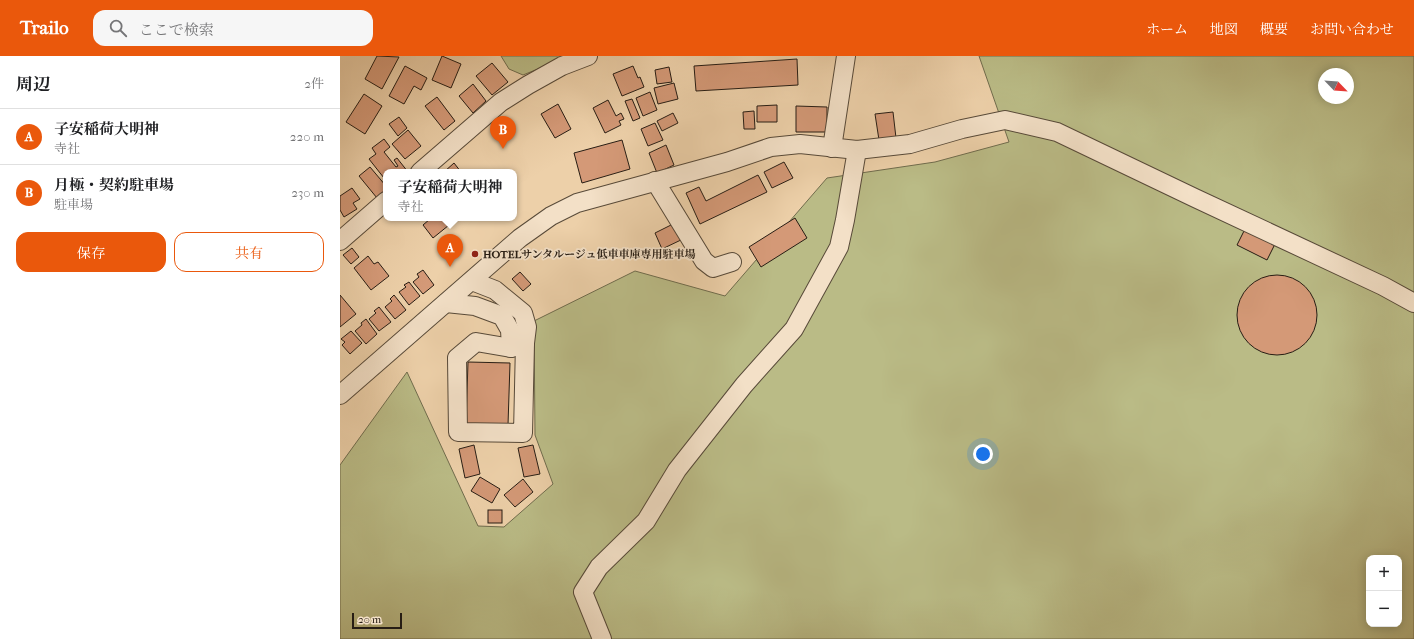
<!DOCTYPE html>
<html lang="ja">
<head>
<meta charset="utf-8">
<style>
  body { margin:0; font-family:"IM FELL French Canon","Noto Serif JP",serif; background:#f6f6f6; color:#202124 }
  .controls { position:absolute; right:12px; bottom:12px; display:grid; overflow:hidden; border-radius:8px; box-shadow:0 2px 10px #0003 }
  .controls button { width:36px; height:36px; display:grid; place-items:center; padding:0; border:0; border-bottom:1px solid #e0e0e0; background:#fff; color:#202124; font:20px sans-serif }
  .compass { position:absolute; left:978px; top:12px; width:36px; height:36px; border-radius:50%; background:#fff; box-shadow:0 2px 10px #0003; rotate:115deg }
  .scale { position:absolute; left:12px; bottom:10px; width:50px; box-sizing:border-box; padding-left:4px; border:2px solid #271d14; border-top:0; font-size:11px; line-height:14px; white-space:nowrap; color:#271d14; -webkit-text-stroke:3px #f3e0c7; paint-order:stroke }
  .you { position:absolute; left:643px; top:398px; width:14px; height:14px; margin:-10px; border:3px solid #fff; border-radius:50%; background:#1a73e8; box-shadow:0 0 0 6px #1a73e833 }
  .badge { display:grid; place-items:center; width:26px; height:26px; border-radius:50%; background:#ea580c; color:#fff; font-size:13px; font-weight:700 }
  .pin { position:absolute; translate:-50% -33px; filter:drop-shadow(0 1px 2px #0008) }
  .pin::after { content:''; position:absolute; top:21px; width:14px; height:12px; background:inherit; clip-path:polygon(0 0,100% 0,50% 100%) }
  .popup { position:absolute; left:43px; top:113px; width:134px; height:52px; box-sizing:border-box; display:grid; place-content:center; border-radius:8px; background:#fff; filter:drop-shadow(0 1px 3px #0005); font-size:13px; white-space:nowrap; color:#757577 }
  .popup b { font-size:15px; color:#202124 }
  .popup::after { content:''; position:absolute; left:50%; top:100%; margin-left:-8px; border:8px solid transparent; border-top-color:#fff }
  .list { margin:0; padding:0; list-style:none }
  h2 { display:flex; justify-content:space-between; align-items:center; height:52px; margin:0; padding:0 16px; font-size:17px }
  h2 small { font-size:13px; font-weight:400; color:#757577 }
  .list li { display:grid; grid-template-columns:26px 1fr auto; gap:12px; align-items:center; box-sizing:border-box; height:56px; padding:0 16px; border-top:1px solid #e0e0e0 }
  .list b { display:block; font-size:15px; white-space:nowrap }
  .list p { margin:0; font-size:13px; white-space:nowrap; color:#757577 }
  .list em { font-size:13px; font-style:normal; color:#757577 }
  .actions { display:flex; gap:8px; padding:12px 16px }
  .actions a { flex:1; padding:9px 0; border:1px solid #ea580c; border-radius:12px; text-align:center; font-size:14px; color:#ea580c }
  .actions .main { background:#ea580c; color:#fff }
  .icon { flex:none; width:22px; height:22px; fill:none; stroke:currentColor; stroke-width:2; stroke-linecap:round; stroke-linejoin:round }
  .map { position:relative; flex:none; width:1074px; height:583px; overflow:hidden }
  header { display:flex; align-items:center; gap:24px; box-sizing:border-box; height:56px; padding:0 20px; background:#ea580c; color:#fff }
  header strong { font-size:19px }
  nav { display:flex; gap:22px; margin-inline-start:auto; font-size:14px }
  .search { width:280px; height:36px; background:#f6f6f6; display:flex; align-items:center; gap:10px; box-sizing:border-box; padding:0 14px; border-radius:12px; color:#757577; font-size:15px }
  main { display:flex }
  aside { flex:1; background:#fff }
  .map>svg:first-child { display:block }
  .green { fill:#babb86; stroke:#706c4d; fill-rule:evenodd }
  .building { fill:#d49977; stroke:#271d14 }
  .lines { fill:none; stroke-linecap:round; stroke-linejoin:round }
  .minor-casing { stroke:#584a39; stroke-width:20 }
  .minor { stroke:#f3e0c7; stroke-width:18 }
  .poi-dot { fill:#8f2418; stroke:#f3e0c7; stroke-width:1.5 }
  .labels { text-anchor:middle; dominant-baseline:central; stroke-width:3.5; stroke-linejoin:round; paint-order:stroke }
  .poi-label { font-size:11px; font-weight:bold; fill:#271d14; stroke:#f3e0c7; text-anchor:start }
</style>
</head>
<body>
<header>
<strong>Trailo</strong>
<div class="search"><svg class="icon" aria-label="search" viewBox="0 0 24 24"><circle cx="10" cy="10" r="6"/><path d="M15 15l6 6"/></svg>ここで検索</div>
<nav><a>ホーム</a><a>地図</a><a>概要</a><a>お問い合わせ</a></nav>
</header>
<main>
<aside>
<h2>周辺<small>2件</small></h2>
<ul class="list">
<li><span class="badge">A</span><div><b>子安稲荷大明神</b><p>寺社</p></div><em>220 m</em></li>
<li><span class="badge">B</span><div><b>月極・契約駐車場</b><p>駐車場</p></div><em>230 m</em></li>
</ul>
<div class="actions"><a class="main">保存</a><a>共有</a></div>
</aside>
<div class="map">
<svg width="1074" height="583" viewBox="0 0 1074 583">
  <rect width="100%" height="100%" fill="#edd0a9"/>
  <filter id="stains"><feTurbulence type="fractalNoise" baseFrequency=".005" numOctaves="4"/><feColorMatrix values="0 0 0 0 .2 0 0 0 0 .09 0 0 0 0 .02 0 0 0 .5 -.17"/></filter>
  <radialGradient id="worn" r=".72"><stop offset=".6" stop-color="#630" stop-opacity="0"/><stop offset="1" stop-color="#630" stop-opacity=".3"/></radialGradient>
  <g class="green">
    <polygon points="161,0 230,0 183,19 169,13"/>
    <path d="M639,0h435v583h-1074v-174l67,-93 71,154 26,1 49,-43 -18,-49 -1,-114 101,-50 90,25 102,-118 108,-16 74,-20zM984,18h24v24h-24zM1029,502h30v66h-30z"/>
  </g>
  <g class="building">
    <polygon points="37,0 59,1 42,33 25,23"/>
    <polygon points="102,0 121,8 111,32 92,24"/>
    <polygon points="457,3 458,29 356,35 354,10"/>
    <polygon points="152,7 168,26 152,39 136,20"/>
    <polygon points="65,10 87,22 81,34 74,30 64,48 49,40"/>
    <polygon points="293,10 298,22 300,21 304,31 282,40 273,18"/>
    <polygon points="329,11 332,26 317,28 315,14"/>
    <polygon points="334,27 338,43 318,48 314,32"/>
    <polygon points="133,28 146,45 133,57 119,40"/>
    <polygon points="310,36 317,54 303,60 296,42"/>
    <polygon points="24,38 42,50 25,78 6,66"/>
    <polygon points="97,41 115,65 104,74 85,50"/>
    <polygon points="292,43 300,62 293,65 285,45"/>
    <polygon points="268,44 276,60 281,57 284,63 279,65 281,69 265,77 253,52"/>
    <polygon points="218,48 231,73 215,82 201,58"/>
    <polygon points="437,49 437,66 417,66 417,50"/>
    <polygon points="456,50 487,51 487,76 456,76"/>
    <polygon points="414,55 415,73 404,73 403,56"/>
    <polygon points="553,56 556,82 539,84 535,58"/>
    <polygon points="333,57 338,67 322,75 317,65"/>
    <polygon points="59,61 67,72 58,80 49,68"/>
    <polygon points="315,67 323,84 308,90 301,73"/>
    <polygon points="68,74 81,90 65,103 52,88"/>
    <polygon points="44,83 50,91 44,96 56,111 58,110 54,104 57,102 68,116 46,116 46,120 44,122 29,103 36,98 32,92"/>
    <polygon points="282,84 290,113 242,127 234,97"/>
    <polygon points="326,89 334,109 317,117 309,97"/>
    <polygon points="444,106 453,122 432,132 424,116"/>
    <polygon points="114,107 121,116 104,116"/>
    <polygon points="30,111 46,130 46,135 37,142 19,120"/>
    <polygon points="418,119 427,136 360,168 346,137 359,131 366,145"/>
    <polygon points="12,132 20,143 13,147 17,153 4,161 0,154 0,140"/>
    <polygon points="89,162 111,162 114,165 93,182 83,169 90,163"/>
    <polygon points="455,162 467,182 421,211 409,191"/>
    <polygon points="335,167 343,183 322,193 315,177"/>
    <polygon points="905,173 935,188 927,204 897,189"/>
    <polygon points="12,192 19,201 11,208 3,199"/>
    <polygon points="28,200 34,208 38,206 49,220 31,234 14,212"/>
    <polygon points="83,214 94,229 83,238 73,226 79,221 77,218"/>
    <polygon points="180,216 191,228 183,235 172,223"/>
    <circle cx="937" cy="259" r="40"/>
    <polygon points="69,226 80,240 69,249 59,236 66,231 64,229"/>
    <polygon points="0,239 16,258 0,271"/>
    <polygon points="54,239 66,254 55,263 45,251 52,245 50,243"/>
    <polygon points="39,251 51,266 39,275 29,263 36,257 34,255"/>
    <polygon points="26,263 37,278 26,288 15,275 22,269 21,267"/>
    <polygon points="11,275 22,287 10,298 2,289 5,286 1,283"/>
    <polygon points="128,306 170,307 168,369 126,368"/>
    <polygon points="134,389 140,418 125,422 119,393"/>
    <polygon points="193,389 200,418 184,421 178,392"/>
    <polygon points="140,421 160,433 152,447 131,435"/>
    <polygon points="183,423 193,436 175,451 164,439"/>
    <rect x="148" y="454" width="14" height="13"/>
  </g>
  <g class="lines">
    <g class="minor-casing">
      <g id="minor">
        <polyline points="492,92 506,0"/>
        <polyline points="80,116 161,46 188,29 222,10 248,0"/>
        <polyline points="315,125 364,205 373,212 392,206"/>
        <polyline points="0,185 46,145"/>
        <polyline points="132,225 155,234 183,257 187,271 185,287"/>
        <polyline points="106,247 135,250 162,260 170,274 171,292"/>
        <polygon points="136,286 171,292 185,287 183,377 118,376 117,302"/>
        <polyline points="0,339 180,182 211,160 237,147 387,106 431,91 460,88 517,94 570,88 622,73 665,64 717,76 855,142 1043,230 1074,247"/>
        <polyline points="262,583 243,536 259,511 306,465 337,414 404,329 454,273 499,191 505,164 517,94"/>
      </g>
    </g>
    <use href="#minor" class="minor"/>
  </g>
  <circle class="poi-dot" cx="135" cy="198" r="4"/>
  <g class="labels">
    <g class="poi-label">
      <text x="143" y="198">HOTELサンタルージュ低車車庫専用駐車場</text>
    </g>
  </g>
  <rect width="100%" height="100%" filter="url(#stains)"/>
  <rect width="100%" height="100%" fill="url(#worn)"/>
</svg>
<div class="controls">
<button>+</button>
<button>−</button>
</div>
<svg class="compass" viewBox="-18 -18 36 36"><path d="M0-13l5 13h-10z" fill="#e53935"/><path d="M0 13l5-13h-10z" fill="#757577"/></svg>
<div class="scale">20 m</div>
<div class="you"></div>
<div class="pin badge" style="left:110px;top:211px">A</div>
<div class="popup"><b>子安稲荷大明神</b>寺社</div>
<div class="pin badge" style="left:163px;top:93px">B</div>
</div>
</main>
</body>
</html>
